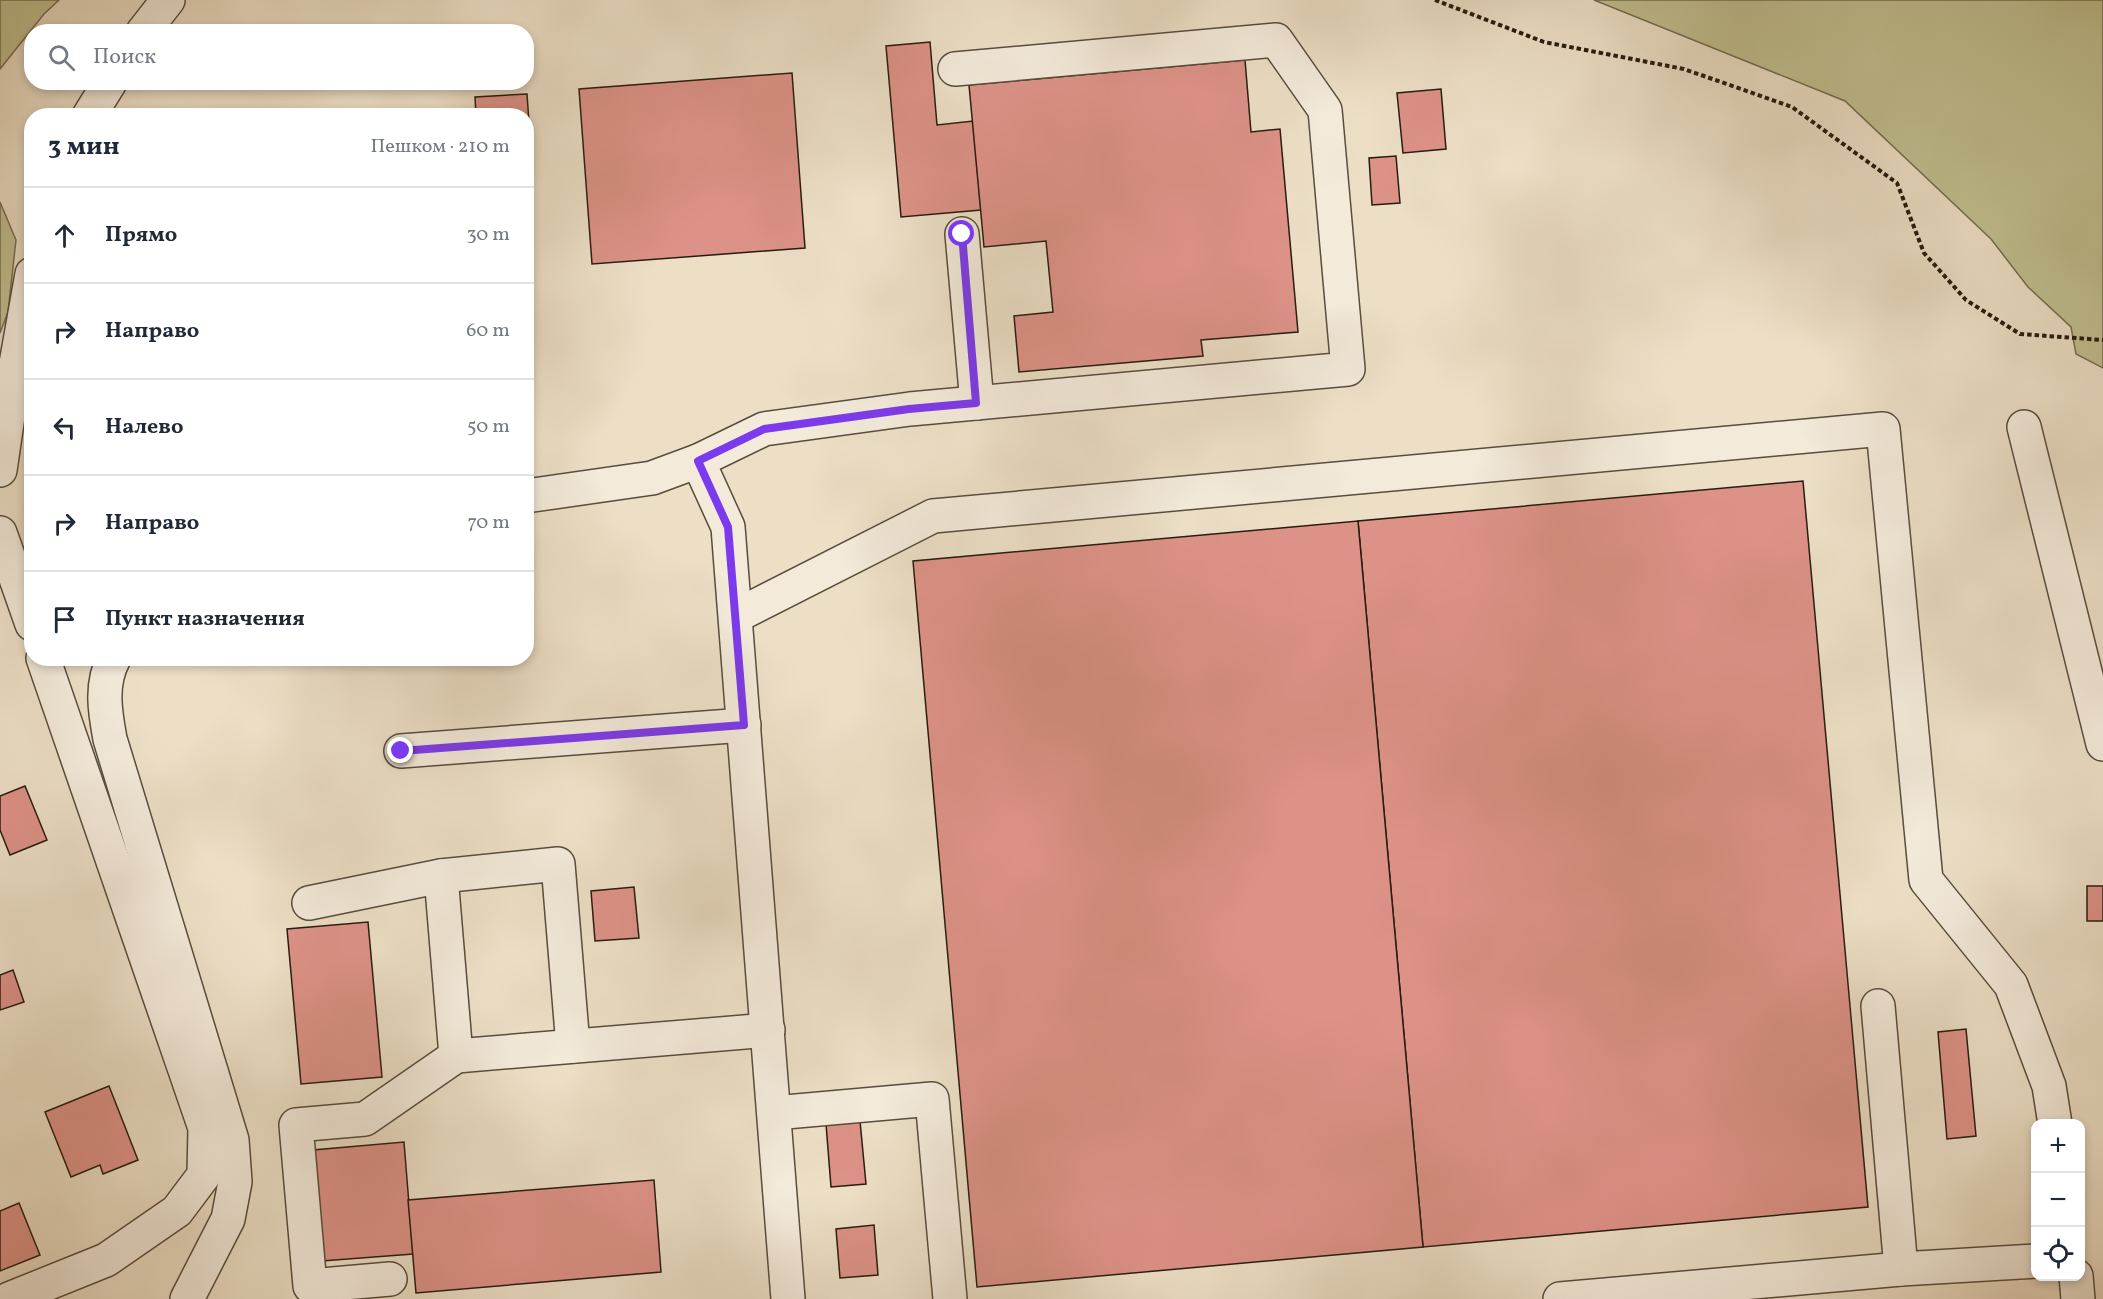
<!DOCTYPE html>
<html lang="ru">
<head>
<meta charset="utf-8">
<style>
  body { margin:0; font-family:Vollkorn,serif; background:#f6f6f7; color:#1f2937 }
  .controls { position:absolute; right:18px; bottom:18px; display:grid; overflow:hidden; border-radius:12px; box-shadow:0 3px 9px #0003 }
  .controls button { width:54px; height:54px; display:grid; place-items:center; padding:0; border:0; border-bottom:2px solid #e0e1e3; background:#fff; color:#1f2937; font:30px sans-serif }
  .stop { position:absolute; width:18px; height:18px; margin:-14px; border:4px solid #7c3aed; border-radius:50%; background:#fff }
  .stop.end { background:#7c3aed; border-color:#fff; box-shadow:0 2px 6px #0008 }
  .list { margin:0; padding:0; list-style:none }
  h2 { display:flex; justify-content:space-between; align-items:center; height:78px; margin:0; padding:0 24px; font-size:26px }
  h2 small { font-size:20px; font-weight:400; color:#747a83 }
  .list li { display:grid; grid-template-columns:39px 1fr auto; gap:18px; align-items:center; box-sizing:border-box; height:96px; padding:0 24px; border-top:2px solid #e0e1e3 }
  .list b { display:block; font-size:22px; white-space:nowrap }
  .list em { font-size:20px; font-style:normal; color:#747a83 }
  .icon { flex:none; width:33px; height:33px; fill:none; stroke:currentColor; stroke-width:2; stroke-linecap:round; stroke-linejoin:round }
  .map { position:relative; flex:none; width:2103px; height:1299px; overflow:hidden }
  .search { position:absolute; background:#fff; box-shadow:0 3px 9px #0003; left:24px; top:24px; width:510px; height:66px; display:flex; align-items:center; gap:15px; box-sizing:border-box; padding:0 21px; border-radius:24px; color:#747a83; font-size:22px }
  .panel { position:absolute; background:#fff; box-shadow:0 3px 9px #0003; left:24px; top:108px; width:510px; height:558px; border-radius:24px }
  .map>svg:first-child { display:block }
  .green { fill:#c0bf90; stroke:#746e50; stroke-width:1.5 }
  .building { fill:#dd9288; stroke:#271c0f; stroke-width:1.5 }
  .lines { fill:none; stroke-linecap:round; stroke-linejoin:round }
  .minor-casing { stroke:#584d3d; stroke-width:36 }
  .path { stroke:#271c0f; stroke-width:4; stroke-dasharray:4.5 3; stroke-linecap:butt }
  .minor { stroke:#f3eada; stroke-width:33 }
  .route { stroke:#7c3aed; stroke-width:8 }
</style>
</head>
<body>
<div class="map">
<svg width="2103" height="1299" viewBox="0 0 2103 1299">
  <rect width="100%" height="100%" fill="#ecdfc6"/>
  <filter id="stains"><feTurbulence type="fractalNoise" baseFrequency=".00333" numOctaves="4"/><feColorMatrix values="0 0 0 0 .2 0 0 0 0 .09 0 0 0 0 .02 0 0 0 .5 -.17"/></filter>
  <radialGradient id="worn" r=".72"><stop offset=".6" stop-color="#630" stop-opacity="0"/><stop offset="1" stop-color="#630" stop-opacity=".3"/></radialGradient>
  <g class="green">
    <polygon points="0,0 59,0 44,14 0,69"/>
    <polygon points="1594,0 2103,0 2103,368 2076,354 2071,327 2028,287 1991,239 1845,101"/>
    <polygon points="0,202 16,240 8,312 0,333"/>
  </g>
  <g class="building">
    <polygon points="930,42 937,125 973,121 981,210 901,217 886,46"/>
    <polygon points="1245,60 1251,132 1280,129 1298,332 1201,340 1203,356 1019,372 1014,316 1053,312 1046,241 984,247 969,85"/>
    <polygon points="792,73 805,248 592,264 579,89"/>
    <polygon points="1441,89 1446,149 1403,153 1397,93"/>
    <polygon points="527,94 531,151 526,151 526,116 476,116 475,97"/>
    <polygon points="1396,156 1400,203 1372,205 1369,158"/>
    <polygon points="1803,481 1868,1207 1423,1247 1358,521"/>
    <polygon points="1358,521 1423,1247 977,1287 913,561"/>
    <polygon points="25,786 47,840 10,855 0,830 0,796"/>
    <rect x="2087" y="886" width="16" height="35"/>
    <polygon points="634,887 639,938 595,941 591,891"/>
    <polygon points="368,922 382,1077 301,1084 287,929"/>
    <polygon points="13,970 24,1002 0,1010 0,975"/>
    <polygon points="1966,1029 1976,1136 1947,1139 1938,1032"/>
    <polygon points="109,1086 138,1160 103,1174 100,1165 71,1177 45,1112"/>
    <polygon points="860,1121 866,1184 831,1187 826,1124"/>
    <polygon points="404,1142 413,1254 322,1261 313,1150"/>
    <polygon points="654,1180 661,1272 416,1293 408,1200"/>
    <polygon points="19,1203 40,1255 0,1271 0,1211"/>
    <polygon points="874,1225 878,1275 840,1278 836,1229"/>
  </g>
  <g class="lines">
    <g class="minor-casing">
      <g id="minor">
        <polyline points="143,32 168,0"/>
        <polyline points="89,116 110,82"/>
        <polyline points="962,234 977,403"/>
        <polyline points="2024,427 2103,744"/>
        <polyline points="698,461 728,527 788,1299"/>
        <polyline points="0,470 14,375 32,274"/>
        <polyline points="526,496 652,478 698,461 764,429 910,409 1348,369 1325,110 1276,40 955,69"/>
        <polyline points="0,533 32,624"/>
        <polyline points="736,616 933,516 1883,429 1926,880 2011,985 2049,1086 2055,1124"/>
        <path d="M114,658c-14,26 -9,54 -4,81l122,401 3,42 -7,37 -41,80"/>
        <polyline points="401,751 744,725"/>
        <polyline points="441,876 456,1056 768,1030"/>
        <polyline points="309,903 441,876 558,864 573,1046"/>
        <polyline points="1878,1006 1901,1269"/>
        <polyline points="774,1113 932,1099 950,1299"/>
        <polyline points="2076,1276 2078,1299"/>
        <polyline points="390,1279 310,1286 296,1125 365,1119 456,1056"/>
        <polyline points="9,1299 106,1260 177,1211 204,1175 205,1128 43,658"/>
        <polyline points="1560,1299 1901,1269 2036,1261"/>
      </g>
    </g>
    <polyline class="path" points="1435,0 1544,42 1684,69 1792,107 1897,183 1924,253 1966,300 2020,334 2103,340"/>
    <use href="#minor" class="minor"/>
  </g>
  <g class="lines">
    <polyline class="route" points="401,751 744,725 728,527 698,461 764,429 909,409 976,403 962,234"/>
  </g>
  <rect width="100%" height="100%" filter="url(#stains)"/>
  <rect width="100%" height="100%" fill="url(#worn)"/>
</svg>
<div class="controls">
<button>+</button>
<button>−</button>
<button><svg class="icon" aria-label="locate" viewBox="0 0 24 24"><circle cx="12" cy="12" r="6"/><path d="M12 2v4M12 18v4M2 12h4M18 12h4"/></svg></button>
</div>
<div class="stop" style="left:962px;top:234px"></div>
<div class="stop end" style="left:401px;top:751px"></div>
<div class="search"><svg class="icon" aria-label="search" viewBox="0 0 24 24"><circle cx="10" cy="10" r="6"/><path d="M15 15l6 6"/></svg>Поиск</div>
<section class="panel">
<h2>3 мин<small>Пешком · 210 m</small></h2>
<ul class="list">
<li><svg class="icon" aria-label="ahead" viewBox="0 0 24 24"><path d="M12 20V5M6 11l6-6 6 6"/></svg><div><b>Прямо</b></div><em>30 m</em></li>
<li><svg class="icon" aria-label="right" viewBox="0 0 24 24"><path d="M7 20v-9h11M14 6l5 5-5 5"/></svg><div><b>Направо</b></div><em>60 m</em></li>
<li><svg class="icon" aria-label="left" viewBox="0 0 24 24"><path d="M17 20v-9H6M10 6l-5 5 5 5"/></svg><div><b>Налево</b></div><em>50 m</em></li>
<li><svg class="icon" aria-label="right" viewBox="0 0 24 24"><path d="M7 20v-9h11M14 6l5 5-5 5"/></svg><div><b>Направо</b></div><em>70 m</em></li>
<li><svg class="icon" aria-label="arrive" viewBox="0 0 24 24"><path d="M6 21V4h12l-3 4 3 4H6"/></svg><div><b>Пункт назначения</b></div></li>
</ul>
</section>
</div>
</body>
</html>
